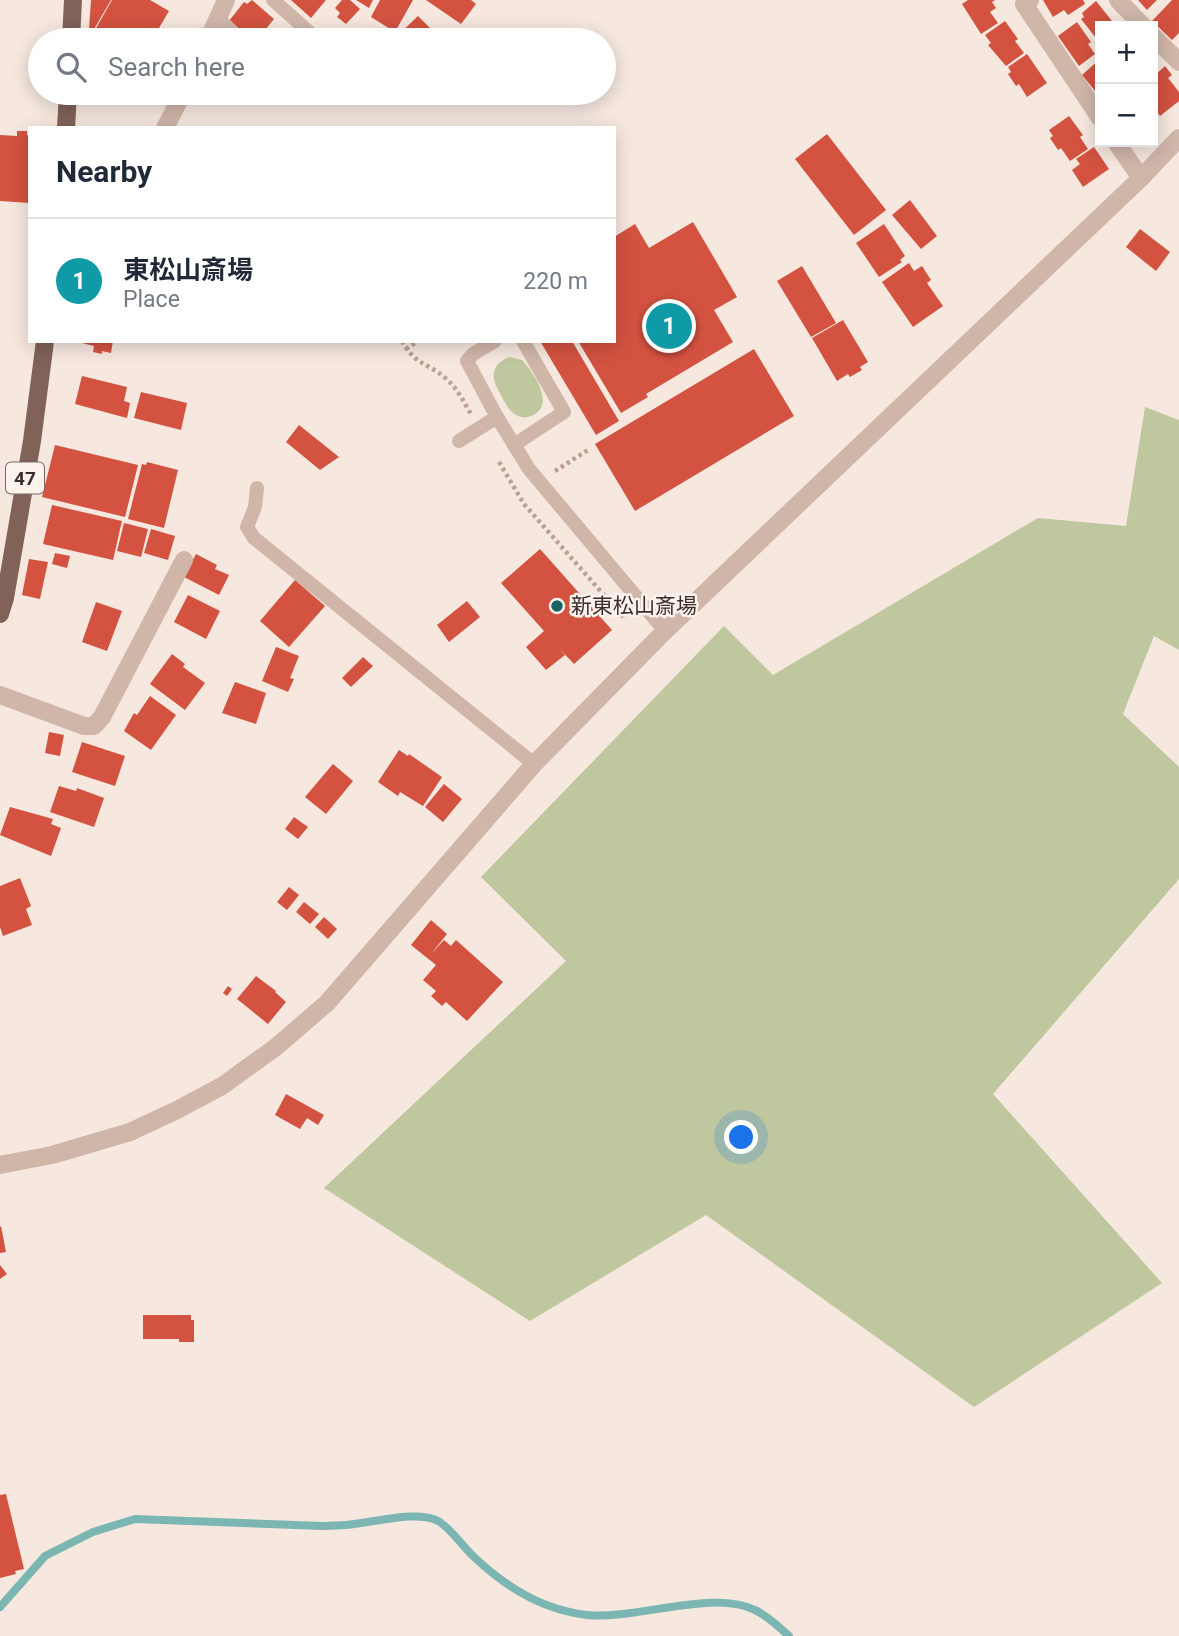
<!DOCTYPE html>
<html lang="en">
<head>
<meta charset="utf-8">
<style>
  body { margin:0; font-family:Roboto,"Noto Sans JP",sans-serif; background:#f6f6f7; color:#1f2937 }
  .controls { position:absolute; right:21px; top:21px; display:grid; overflow:hidden; border-radius:0px; box-shadow:0 4px 18px #0003 }
  .controls button { width:63px; height:63px; display:grid; place-items:center; padding:0; border:0; border-bottom:2px solid #e0e1e3; background:#fff; color:#1f2937; font:35px sans-serif }
  .you { position:absolute; left:742px; top:1138px; width:24px; height:24px; margin:-18px; border:5px solid #fff; border-radius:50%; background:#1a73e8; box-shadow:0 0 0 10px #1a73e833 }
  .badge { display:grid; place-items:center; width:46px; height:46px; border-radius:50%; background:#1a6360; color:#fff; font-size:23px; font-weight:700 }
  .pin { position:absolute; translate:-50% -50%; border:4px solid #fff; box-shadow:0 2px 7px #0006 }
  .list { margin:0; padding:0; list-style:none }
  h2 { display:flex; justify-content:space-between; align-items:center; height:91px; margin:0; padding:0 28px; font-size:30px }
  h2 small { font-size:23px; font-weight:400; color:#747a83 }
  .list li { display:grid; grid-template-columns:46px 1fr auto; gap:21px; align-items:center; box-sizing:border-box; height:126px; padding:0 28px; border-top:2px solid #e0e1e3 }
  .list b { display:block; font-size:26px; white-space:nowrap }
  .list p { margin:0; font-size:23px; white-space:nowrap; color:#747a83 }
  .list em { font-size:23px; font-style:normal; color:#747a83 }
  .icon { flex:none; width:38px; height:38px; fill:none; stroke:currentColor; stroke-width:2; stroke-linecap:round; stroke-linejoin:round }
  .map { position:relative; flex:none; width:1179px; height:1636px; overflow:hidden }
  .search { position:absolute; background:#fff; box-shadow:0 4px 18px #0003; left:28px; top:28px; width:588px; height:77px; display:flex; align-items:center; gap:18px; box-sizing:border-box; padding:0 24px; border-radius:38px; color:#747a83; font-size:26px }
  .panel { position:absolute; background:#fff; box-shadow:0 4px 18px #0003; left:28px; top:126px; width:588px; height:217px; border-radius:0px }
  .map>svg:first-child { display:block }
  .green { fill:#bec79d }
  .lines { fill:none; stroke-linecap:round; stroke-linejoin:round }
  .stream { stroke:#7bb6b2; stroke-width:8 }
  .building { fill:#d35240 }
  .path { stroke:#bca093; stroke-width:4.5; stroke-dasharray:3.5 3.5; stroke-linecap:butt }
  .service { stroke:#d0b6a9; stroke-width:14 }
  .minor { stroke:#d0b6a9; stroke-width:18 }
  .tertiary { stroke:#d0b6a9; stroke-width:18 }
  .primary { stroke:#806259; stroke-width:18 }
  .poi-dot { fill:#1a6360; stroke:#fcf3ed; stroke-width:2.5 }
  .labels { text-anchor:middle; dominant-baseline:central; stroke-width:5; stroke-linejoin:round; paint-order:stroke }
  .shield { fill:#fcf3ed; stroke:#766864; stroke-width:2 }
  .shield-label { font-size:19px; font-weight:bold; fill:#3c2d2a }
  .poi-label { font-size:21px; fill:#3c2d2a; stroke:#fcf3ed; text-anchor:start }
</style>
</head>
<body>
<div class="map">
<svg width="1179" height="1636" viewBox="0 0 1179 1636">
  <rect width="100%" height="100%" fill="#f6e8df"/>
  <g class="green">
    <path d="M509,357l13,3c11,12 34,44 11,55 -5,3 -10,3 -15,1 -9,-4 -13,-13 -17,-21 -10,-16 -12,-29 8,-38z"/>
    <polygon points="1145,407 1179,420 1179,650 1154,636 1123,714 1179,767 1179,879 993,1094 1162,1283 974,1407 706,1215 530,1321 324,1188 566,961 481,877 724,626 773,675 1038,518 1126,526"/>
  </g>
  <g class="lines">
    <path class="stream" d="M0,1607l45,-51 48,-24 42,-13 188,7c10,-1 21,0 31,-2 22,-2 64,-14 84,-3 10,5 25,25 34,34 32,31 70,55 115,60 50,5 126,-26 168,-5 13,6 24,17 34,26"/>
  </g>
  <g class="building">
    <polygon points="91,0 111,0 93,31 89,29"/>
    <polygon points="112,0 150,0 169,11 152,40 112,40 95,30"/>
    <polygon points="252,0 274,19 257,40 252,40 229,21 244,2 247,4"/>
    <polygon points="291,0 326,0 311,18"/>
    <polygon points="342,0 350,0 360,9 346,24 337,17 340,13 335,8"/>
    <polygon points="356,0 373,0 369,8"/>
    <polygon points="380,0 413,0 395,32 371,17"/>
    <polygon points="426,0 471,0 476,4 461,24"/>
    <polygon points="968,0 995,0 992,2 996,8 990,12 998,23 981,34 962,4"/>
    <polygon points="1043,0 1083,0 1085,4 1068,15 1064,10 1053,17"/>
    <polygon points="1138,0 1157,0 1147,10"/>
    <polygon points="1172,0 1179,0 1179,33 1172,40 1152,21"/>
    <polygon points="1096,1 1116,26 1100,26 1100,43 1081,19 1084,17 1082,13"/>
    <polygon points="418,16 442,40 398,40 395,38"/>
    <polygon points="1005,21 1018,39 1015,41 1024,53 1006,66 988,45 991,43 985,35"/>
    <polygon points="1077,22 1091,42 1088,44 1095,54 1079,66 1058,36"/>
    <polygon points="158,32 172,40 153,40"/>
    <polygon points="291,32 300,40 284,40"/>
    <polygon points="1027,54 1047,83 1027,97 1019,84 1016,86 1008,74 1011,72 1008,67"/>
    <polygon points="1100,59 1100,89 1096,92 1082,75"/>
    <polygon points="1165,66 1172,75 1168,78 1179,92 1179,101 1160,116 1153,107 1153,77"/>
    <polygon points="1069,116 1083,135 1080,137 1088,149 1070,161 1061,148 1058,150 1050,138 1053,136 1049,130"/>
    <polygon points="17,131 27,131 27,135 30,136 30,203 0,201 0,135 17,136"/>
    <polygon points="827,134 886,210 854,235 795,159"/>
    <polygon points="1094,147 1109,169 1083,187 1072,170 1080,164 1076,159"/>
    <polygon points="910,200 937,236 921,249 892,215"/>
    <polygon points="693,222 737,297 714,310 733,342 646,394 648,397 621,413 578,341 614,341 614,237 635,224 649,248"/>
    <polygon points="884,224 905,256 900,260 902,262 879,277 856,243"/>
    <polygon points="1140,229 1170,252 1156,271 1126,247"/>
    <polygon points="909,263 914,271 922,266 931,280 927,283 943,306 913,327 882,282"/>
    <polygon points="802,266 836,323 811,337 777,281"/>
    <polygon points="843,320 868,362 860,367 862,370 850,377 848,374 837,381 812,338"/>
    <polygon points="74,341 113,341 111,353 102,351 102,354 93,352 94,346"/>
    <polygon points="540,341 572,341 619,421 596,435"/>
    <polygon points="754,349 794,416 635,511 595,444"/>
    <polygon points="82,376 127,387 124,401 130,403 127,418 75,404"/>
    <polygon points="141,392 187,403 181,430 134,418"/>
    <polygon points="299,425 339,457 320,470 286,442"/>
    <polygon points="55,445 138,465 125,517 42,497"/>
    <polygon points="147,462 178,470 164,528 128,519 142,464 146,465"/>
    <polygon points="52,505 122,521 113,560 43,544"/>
    <polygon points="124,523 148,529 141,557 117,551"/>
    <polygon points="151,529 175,536 168,560 144,553"/>
    <polygon points="540,549 612,630 574,664 558,647 565,655 546,670 526,647 544,631 501,583"/>
    <polygon points="55,553 70,556 67,568 52,564"/>
    <polygon points="196,554 217,565 215,569 229,575 219,595 184,577"/>
    <polygon points="29,559 48,562 40,599 22,595"/>
    <polygon points="295,580 325,606 289,647 260,621"/>
    <polygon points="188,595 220,611 206,639 174,622"/>
    <polygon points="467,601 480,617 449,642 437,625"/>
    <polygon points="96,602 122,611 107,651 82,642"/>
    <polygon points="276,647 299,656 290,678 294,679 288,692 262,681"/>
    <polygon points="172,654 185,664 183,667 205,683 185,710 150,684"/>
    <polygon points="363,657 373,666 351,687 342,678"/>
    <polygon points="235,682 266,693 256,724 222,713"/>
    <polygon points="150,696 176,715 151,750 124,731 134,713 137,715"/>
    <polygon points="49,732 64,735 60,756 45,753"/>
    <polygon points="82,742 125,756 115,786 72,772"/>
    <polygon points="399,750 408,756 409,754 442,777 423,806 400,792 398,796 378,782"/>
    <polygon points="333,764 353,781 326,814 305,797"/>
    <polygon points="444,784 462,799 443,822 425,807"/>
    <polygon points="59,786 76,791 77,788 104,798 94,827 50,812"/>
    <polygon points="10,807 53,819 51,824 61,828 51,856 0,835"/>
    <polygon points="294,817 308,827 298,839 285,829"/>
    <polygon points="20,878 31,906 26,909 32,925 3,936 0,927 0,886"/>
    <polygon points="289,887 299,895 287,910 277,902"/>
    <polygon points="304,902 319,914 310,924 296,912"/>
    <polygon points="324,917 337,929 328,939 315,927"/>
    <polygon points="431,920 447,934 431,954 444,940 451,946 456,940 503,982 467,1021 446,1002 442,1006 431,996 436,991 423,980 436,965 411,945"/>
    <polygon points="256,976 276,991 275,992 286,1002 268,1024 237,999"/>
    <polygon points="228,986 232,989 227,996 223,993"/>
    <polygon points="286,1094 324,1115 318,1125 307,1118 300,1129 275,1115"/>
    <polygon points="1,1226 6,1252 0,1253 0,1227"/>
    <polygon points="0,1265 7,1274 0,1279"/>
    <polygon points="143,1315 191,1315 191,1320 194,1320 194,1342 179,1342 179,1339 143,1339"/>
    <polygon points="6,1494 24,1569 15,1571 16,1574 0,1578 0,1495"/>
  </g>
  <g class="lines">
    <g class="path">
      <path d="M402,341c14,25 23,20 42,36 13,10 19,24 27,37"/>
      <polyline points="406,349 418,341"/>
      <polyline points="499,462 524,504 625,619"/>
      <polyline points="555,471 588,450"/>
    </g>
    <g class="service">
      <polyline points="273,0 318,40"/>
      <polyline points="218,18 241,40"/>
      <polyline points="495,341 473,354 467,361 497,417 529,469 665,631"/>
      <polyline points="459,441 497,417"/>
      <polyline points="514,445 564,412 523,341"/>
      <polyline points="257,488 255,507 247,527 254,538 534,764"/>
    </g>
    <g class="minor">
      <polyline points="1030,0 1024,4 1100,118"/>
      <polyline points="1118,0 1143,26"/>
      <polyline points="1153,36 1179,62"/>
      <polyline points="208,40 226,0"/>
      <polyline points="165,128 183,93"/>
      <polyline points="1116,142 1141,178"/>
      <polyline points="0,695 84,726 94,726 102,717 184,560"/>
    </g>
    <polyline class="tertiary" points="0,1165 52,1155 130,1132 177,1110 222,1086 276,1047 327,1003 534,764 665,631 1141,178 1179,138"/>
    <g class="primary">
      <polyline points="71,40 73,0"/>
      <polyline points="66,128 68,93"/>
      <polyline points="0,614 5,598 32,441 45,341"/>
    </g>
  </g>
  <circle class="poi-dot" cx="557" cy="606" r="7"/>
  <g class="labels">
    <rect class="shield" x="6" y="462.5" width="38" height="31" rx="5"/>
    <g class="shield-label">
      <text x="25" y="478">47</text>
    </g>
    <g class="poi-label">
      <text x="571" y="606">新東松山斎場</text>
    </g>
  </g>
</svg>
<div class="controls">
<button>+</button>
<button>−</button>
</div>
<div class="you"></div>
<div class="pin badge" style="left:669px;top:326px;background:#0f9aa8">1</div>
<div class="search"><svg class="icon" aria-label="search" viewBox="0 0 24 24"><circle cx="10" cy="10" r="6"/><path d="M15 15l6 6"/></svg>Search here</div>
<section class="panel">
<h2>Nearby<small></small></h2>
<ul class="list">
<li><span class="badge" style="background:#0f9aa8">1</span><div><b>東松山斎場</b><p>Place</p></div><em>220 m</em></li>
</ul>
</section>
</div>
</body>
</html>
